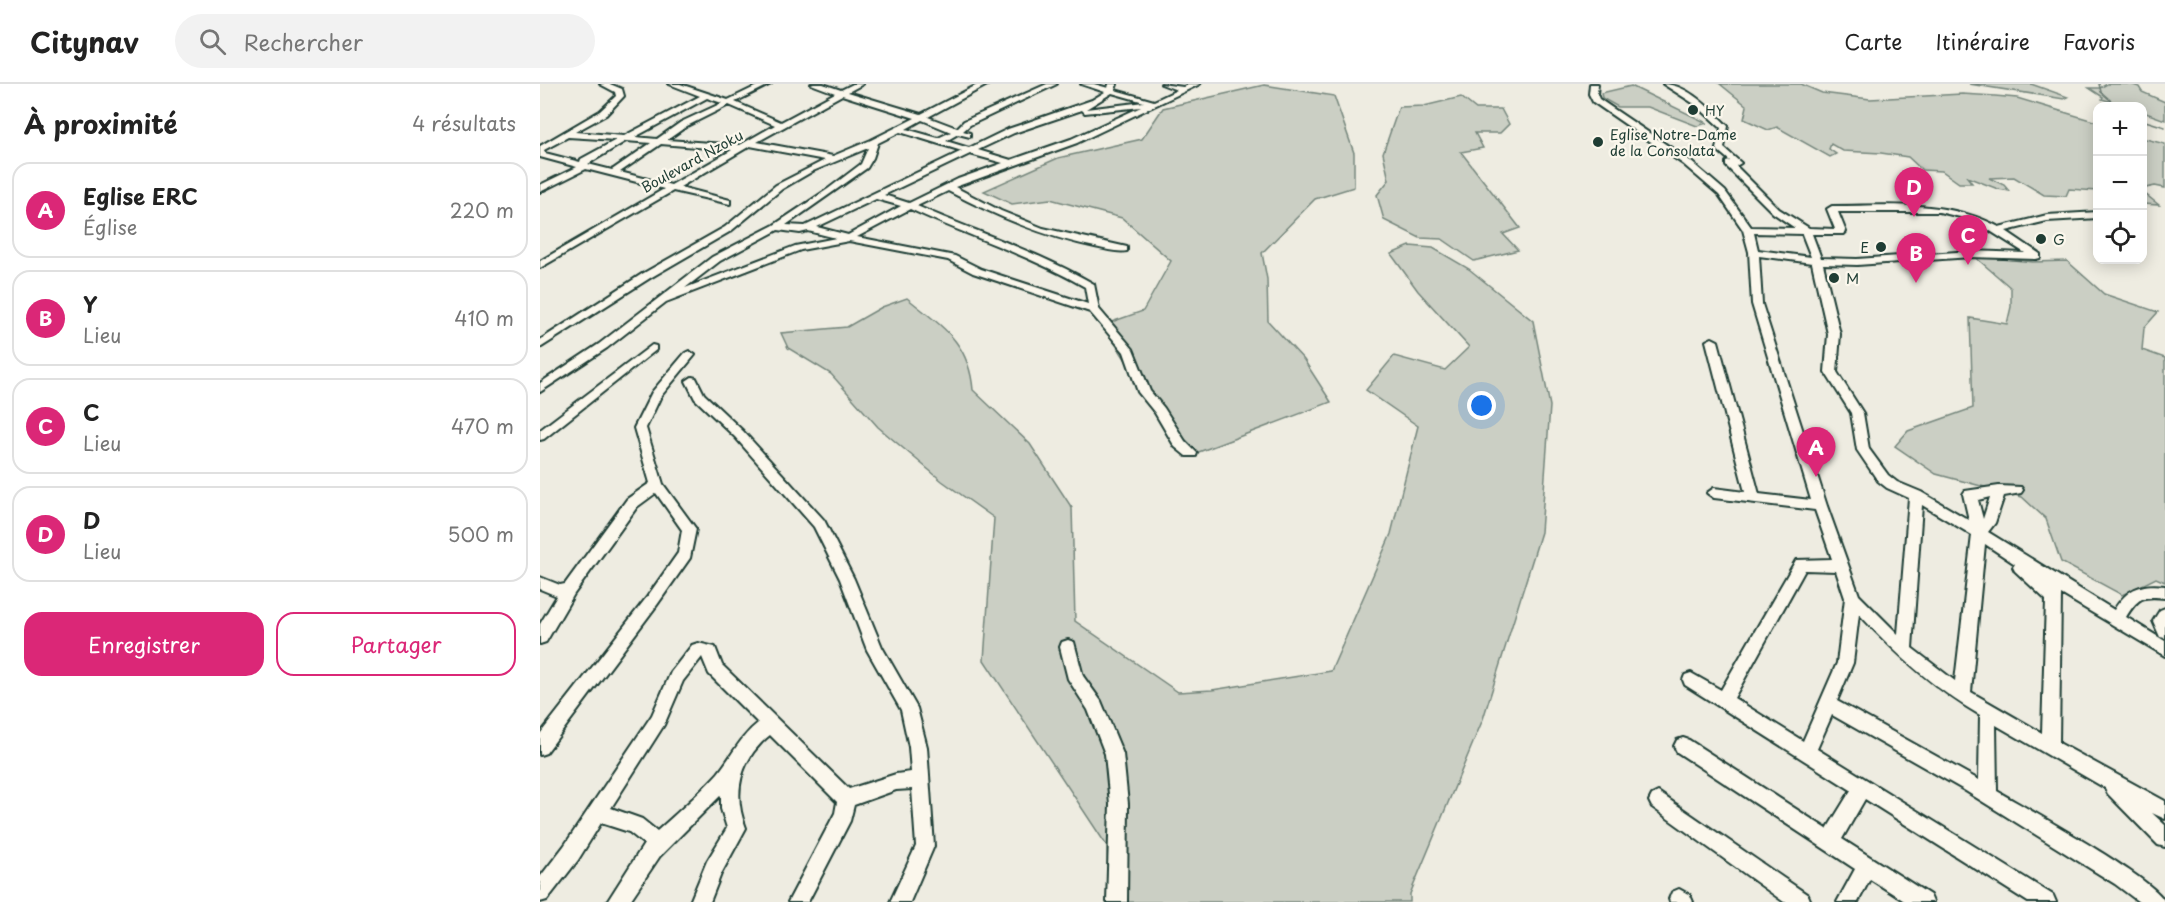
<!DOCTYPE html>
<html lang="fr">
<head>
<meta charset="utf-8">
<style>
  body { margin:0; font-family:"Playpen Sans",sans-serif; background:#f2f2f2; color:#222 }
  .controls { position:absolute; right:18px; top:18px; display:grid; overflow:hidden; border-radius:12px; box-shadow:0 3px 15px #0003 }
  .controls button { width:54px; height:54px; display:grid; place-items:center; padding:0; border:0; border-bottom:2px solid #e0e0e0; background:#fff; color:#222; font:30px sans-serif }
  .you { position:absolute; left:942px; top:322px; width:21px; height:21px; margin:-15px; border:4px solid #fff; border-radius:50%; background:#1a73e8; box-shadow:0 0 0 9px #1a73e833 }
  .badge { display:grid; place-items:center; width:39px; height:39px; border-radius:50%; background:#db2777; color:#fff; font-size:20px; font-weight:700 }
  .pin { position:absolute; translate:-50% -50px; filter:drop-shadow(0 2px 3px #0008) }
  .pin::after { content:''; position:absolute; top:32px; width:21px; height:18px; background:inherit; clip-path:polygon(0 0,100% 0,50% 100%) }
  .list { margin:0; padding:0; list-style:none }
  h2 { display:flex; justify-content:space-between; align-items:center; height:78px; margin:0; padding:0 24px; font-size:26px }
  h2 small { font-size:20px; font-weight:400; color:#767676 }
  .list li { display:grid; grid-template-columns:39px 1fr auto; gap:18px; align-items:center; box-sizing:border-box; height:96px; margin:0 12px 12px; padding:0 12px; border:2px solid #e0e0e0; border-radius:18px }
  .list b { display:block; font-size:22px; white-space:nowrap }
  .list p { margin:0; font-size:20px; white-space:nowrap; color:#767676 }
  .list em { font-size:20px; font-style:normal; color:#767676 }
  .actions { display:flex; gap:12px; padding:18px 24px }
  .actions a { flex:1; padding:14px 0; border:2px solid #db2777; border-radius:18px; text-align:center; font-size:21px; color:#db2777 }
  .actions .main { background:#db2777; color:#fff }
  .icon { flex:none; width:33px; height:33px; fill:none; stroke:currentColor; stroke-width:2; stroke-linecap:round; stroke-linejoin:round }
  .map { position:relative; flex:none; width:1625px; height:818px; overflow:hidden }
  header { display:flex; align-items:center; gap:36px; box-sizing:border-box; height:84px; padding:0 30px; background:#fff; border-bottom:2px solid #e0e0e0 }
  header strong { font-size:28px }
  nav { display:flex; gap:33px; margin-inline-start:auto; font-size:21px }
  .search { width:420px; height:54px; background:#f2f2f2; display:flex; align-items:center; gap:15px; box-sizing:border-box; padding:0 21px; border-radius:33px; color:#767676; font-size:22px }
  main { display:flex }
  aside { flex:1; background:#fff }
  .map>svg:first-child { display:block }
  .green { fill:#cbcfc4; stroke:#75867c; stroke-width:1.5 }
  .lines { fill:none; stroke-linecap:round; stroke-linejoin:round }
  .stream { stroke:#6c7d74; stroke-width:1.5 }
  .minor-casing { stroke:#1f3d34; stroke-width:4 }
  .minor { fill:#fbf7ec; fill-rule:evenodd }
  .poi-dot { fill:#1f3d34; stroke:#fbf7ec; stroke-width:2 }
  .labels { text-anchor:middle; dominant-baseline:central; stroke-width:4.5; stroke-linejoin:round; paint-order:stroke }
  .far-poi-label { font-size:14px; fill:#1f3d34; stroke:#fbf7ec; text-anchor:start }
  .far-street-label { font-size:14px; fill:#1f3d34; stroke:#fbf7ec }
</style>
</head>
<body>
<header>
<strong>Citynav</strong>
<div class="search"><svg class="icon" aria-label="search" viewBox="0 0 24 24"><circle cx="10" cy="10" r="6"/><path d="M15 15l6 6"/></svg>Rechercher</div>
<nav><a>Carte</a><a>Itinéraire</a><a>Favoris</a></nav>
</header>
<main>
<aside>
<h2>À proximité<small>4 résultats</small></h2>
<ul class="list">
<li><span class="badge">A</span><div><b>Eglise ERC</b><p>Église</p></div><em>220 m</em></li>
<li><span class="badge">B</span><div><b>Y</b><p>Lieu</p></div><em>410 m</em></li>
<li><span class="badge">C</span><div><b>C</b><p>Lieu</p></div><em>470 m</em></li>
<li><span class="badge">D</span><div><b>D</b><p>Lieu</p></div><em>500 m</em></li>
</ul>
<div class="actions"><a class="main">Enregistrer</a><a>Partager</a></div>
</aside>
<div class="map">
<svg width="1625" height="818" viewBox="0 0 1625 818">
  <rect width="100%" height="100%" fill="#eeece1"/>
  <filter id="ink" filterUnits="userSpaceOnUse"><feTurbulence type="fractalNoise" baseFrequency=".0167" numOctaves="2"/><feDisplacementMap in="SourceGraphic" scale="12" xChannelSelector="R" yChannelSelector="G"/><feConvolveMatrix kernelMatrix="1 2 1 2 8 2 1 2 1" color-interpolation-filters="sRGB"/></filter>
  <g filter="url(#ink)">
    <g class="green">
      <polygon points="1180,0 1261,0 1282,9 1330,15 1422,10 1455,12 1477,14 1557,38 1557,107 1529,105 1526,112 1504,111 1474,93 1449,94 1464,101 1469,107 1458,105 1427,93 1432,99 1419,99 1402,87 1382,86 1368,73 1341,69 1303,67 1291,60 1289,65 1296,70 1290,73 1237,43 1228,46 1204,35 1207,22"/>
      <polygon points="1429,0 1491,0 1528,13 1524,15"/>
      <polygon points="1567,0 1591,0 1599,3 1602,8 1625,18 1625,36 1603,28 1602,22 1585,22 1562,15 1563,13 1549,4 1560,4"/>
      <polygon points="724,1 794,12 814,69 814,103 775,115 722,169 727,195 728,237 764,276 791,318 648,372 563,241 603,227 631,177 582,134 510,115 472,120 444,107 518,74 602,55 623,24"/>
      <polygon points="1091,2 1167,39 1157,42 1108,23 1078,23 1062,14 1061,9"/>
      <polygon points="921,13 936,25 961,25 969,40 960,49 935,49 943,64 921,68 980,144 963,150 978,166 934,177 902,155 880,154 844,136 837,111 849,96 843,69 859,23 884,22"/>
      <polygon points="1602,54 1625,60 1625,104 1615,102 1606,104 1604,109 1619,121 1603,120"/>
      <path d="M870,162l23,2 36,21 64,52 17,85 -9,126 -58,187 -73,175v8h-301l-2,-56 -123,-186 10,-142 -52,-37 -64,-54 -47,-53 -43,-26 -7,-15 66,-6 35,-20 25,-9c34,28 62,43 66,92l57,54 42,64 3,113 103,71 34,-2 119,-19 60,-137 27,-108 -52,-36 28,-34 51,14 24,-23 -51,-56 -27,-37z"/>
      <polygon points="1434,172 1493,178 1527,177 1564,210 1618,228 1604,244 1602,266 1625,274 1625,498 1616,494 1582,511 1521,478 1506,435 1482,413 1396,390 1355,362 1368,347 1433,324 1430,234 1467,240 1471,223 1471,204"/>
    </g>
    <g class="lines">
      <g class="stream">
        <polyline points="1559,0 1561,8 1577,22"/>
        <polyline points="1602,36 1625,43"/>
      </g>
      <g class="minor-casing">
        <g id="minor">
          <path d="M60,0h10l12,5 2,7 -18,19 -31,17 49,4 76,-40 -31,-12h11l48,16 33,-16h10l-36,18 46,20 54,-29 -24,-9h12l18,6 12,-6h10l-15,8 73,22 58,-30h10l-61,33 29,11 7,-7 83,-37h10l-87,41 -7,6 7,2v4l-12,-3 -12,7 23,7 39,-19 84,-29 13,-8 -24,-8h13l14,4 1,-4h8l-2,6 39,11 23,-11 -16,-6 22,3 7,-3h10l-123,59 -122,44 46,24 42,17 84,19v4c-10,2 -21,-2 -32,-4 -53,-11 -99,-31 -147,-56l-31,15c59,26 120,45 177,78l5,25 34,40 17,42 14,17 21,33 12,12 -1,3h-10l-11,-9 -20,-34 -17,-21 -14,-40 -34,-40 -117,-39 -25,-13 -99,-19 -48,9 -135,52 -59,46 -67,44v-9l59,-39 113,-87 62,-32 54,-36 33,-25 7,-16 -55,23 -31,18 -51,42 -81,47 -110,70v-8l102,-66 83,-47 51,-42 49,-25 -75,-14 -70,41 50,13v4l-57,-13 -133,77v-7l124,-72 -78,-20 -46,23v-7l37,-18 -37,-10v-11l60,-35 16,-15 -1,-4zM572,9l32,9 -58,7zM302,11l73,23 -44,22 -38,16 -76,-14zM167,14l15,5 -41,19 -24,17 -22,-2zM189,21l46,20 -35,20 -73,-5 20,-14zM601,23l-70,32 -60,21 -33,-10 36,-17 68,-23 3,3zM382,36l29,12 -13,6 -32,-9zM360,48l62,19 -157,75 -19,-1 81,-57 6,-10 5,-15zM28,53l48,3 -35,19 -1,3 -35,-9 -1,-3zM86,57l25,2 -39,27 -24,-6zM121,60l71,6 -61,35 -51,-13zM430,70l33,9 -45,16 -49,24 -25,-8zM336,115l25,7 -53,29 -31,-8zM370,125c58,27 119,46 175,78l3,17 -107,-35 -26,-13 -98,-19zM238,146l22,3 8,-2 28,7 -41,8 -110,42 35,-27z"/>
          <path d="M1050,0h8l-1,10 2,5 90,61 36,31 26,36 44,1 -22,-15 -47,-47v-4l4,-1 -14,-12 5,-21 -25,-23 -33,-21c25,0 48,26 65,42l-4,22 17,15 -5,3 43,43 30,19 26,1 -8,-20 5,-3c57,0 115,-7 167,21l48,-12 51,-3v6l-51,3 -41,10 34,23v4l-4,1 -65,-2 -114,8 -34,-1 17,70 -3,38 26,41 6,36 19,26 9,7 24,10 48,28 -6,-26 2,-3 34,-5 22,1 2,3 -2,3 -17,3 -9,27 -7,9 126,78c13,-21 26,-27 51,-24v12c-23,-3 -27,0 -39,19l39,24v15l-104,-62 -2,149 106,58v18l-13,-6 13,12v22l-7,-2 -50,-51 -3,-6 -109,-63 1,66c29,17 158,88 168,111h-26l-24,-18 -151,-94 -132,-75 -15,34 236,146 3,7h-28l-163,-103 -23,40 88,56 3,7h-27l-36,-23 -12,23h-21l18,-33 -178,-117 -3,-6 3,-6 6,-2 6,2 138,89 24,-39 -166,-105 -2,-5 2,-5 6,-2 30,17 75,-130 36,-1 -17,-49 -101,-12 -7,-5 7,-5 31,4 -39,-151 6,-3 6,3 41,153 52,6 -59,-196 -3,-52 -6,-22 -24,-35 -36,-31 -90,-62 -4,-8zM1298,128h101l34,8 52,33 -54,-2 -114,8 -36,-1 -9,-24h32l2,-2zM1214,149l48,1 9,23 -53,-7zM1219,172l53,7 16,71 -3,38 26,41 6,37 21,31 9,7 22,10 -11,136 -39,-39 -32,-89 -65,-202zM1450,413l-7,22 -5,-19zM1382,421l50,30 -17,146 -43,-33zM1445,460l30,20 -2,3 2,4 31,29 -4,133 -71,-41zM1265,486l31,1 9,27 -8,65 -34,78 -69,-43zM1319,530c36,39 74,74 121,101l-1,65 -142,-79 16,-38z"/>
          <polygon points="112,261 116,262 116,266 4,355 0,356 0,346"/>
          <polygon points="149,267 155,271 121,312 106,344 123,400 156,445 150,474 117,521 6,669 0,671 0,650 107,513 138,469 142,446 116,409 97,423 34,510 6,558 0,560 0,540 17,512 0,505 0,493 20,501 25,500 87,415 110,399 94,344 112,308 145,269"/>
          <path d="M152,293l4,1 8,16 39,37 81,89 30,59 28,68 35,61 10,39 7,99 -24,56h-20l26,-56 -4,-57 -16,1 -42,15 -4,16 -42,81h-20l47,-89 2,-11 -67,-67c-30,24 -38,58 -24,93l-25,46 -11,28h-20l17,-41 20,-33 -6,-19v-14l-61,61 -31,46h-22l37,-58 -15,-12 -28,-9 -23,37 -31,40 -7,2v-25l24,-31 88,-131 19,-43 21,-27 6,-2 17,4 7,18 127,124 47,-15 15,-2 -2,-25 -8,-37 -34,-60 -27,-71 -26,-52 -79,-90 -40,-38 -9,-18zM162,573l7,17 49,49c-18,14 -26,33 -40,50 -19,21 -40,39 -61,58l-15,-12 -31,-11 53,-83 19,-44z"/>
          <polygon points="1625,524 1625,554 1620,553 1613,537 1620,526"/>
          <polygon points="528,556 534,558 543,592 561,617 583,670 588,720 587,818 567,818 570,720 565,670 548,626 528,595 520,563 522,558"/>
          <polygon points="1118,708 1268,811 1271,818 1244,818 1112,723 1109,717 1112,711"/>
          <polygon points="1139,805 1150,811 1153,818 1130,818 1129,815 1132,808"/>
        </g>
      </g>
      <use href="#minor" class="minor"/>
    </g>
  </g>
  <g class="poi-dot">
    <circle cx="1153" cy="26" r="6"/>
    <circle cx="1058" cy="58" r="6"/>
    <circle cx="1501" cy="155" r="6"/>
    <circle cx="1341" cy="163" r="6"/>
    <circle cx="1294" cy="194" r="6"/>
  </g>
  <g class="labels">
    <g class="far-poi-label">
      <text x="1165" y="26">HY</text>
      <text x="1070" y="50">Eglise Notre-Dame<tspan x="1070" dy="16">de la Consolata</tspan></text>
      <text x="1513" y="155">G</text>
      <text x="1329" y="163" text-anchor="end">E</text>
      <text x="1306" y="194">M</text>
    </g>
    <g class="far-street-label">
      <text transform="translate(152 77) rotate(-29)">Boulevard Nzoku</text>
    </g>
  </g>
</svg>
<div class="controls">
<button>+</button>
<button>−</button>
<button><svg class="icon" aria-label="locate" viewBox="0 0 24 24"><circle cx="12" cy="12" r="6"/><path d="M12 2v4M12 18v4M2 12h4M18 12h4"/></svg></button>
</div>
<div class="you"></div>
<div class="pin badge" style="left:1276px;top:393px">A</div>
<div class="pin badge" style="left:1376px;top:199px">B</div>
<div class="pin badge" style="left:1428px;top:181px">C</div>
<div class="pin badge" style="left:1374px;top:133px">D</div>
</div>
</main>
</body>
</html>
